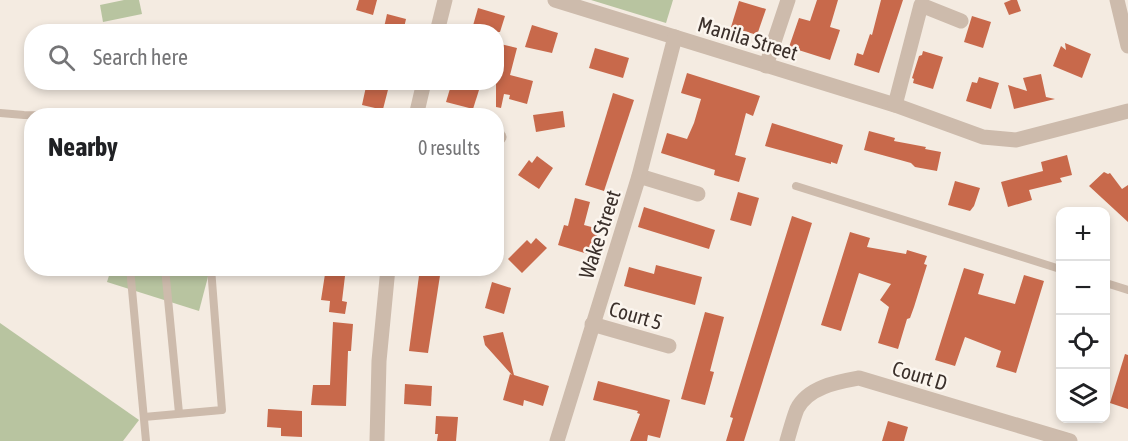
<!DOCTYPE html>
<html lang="en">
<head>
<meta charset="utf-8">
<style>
  body { margin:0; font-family:"Asap Condensed",sans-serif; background:#f6f6f6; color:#202124 }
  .controls { position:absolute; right:18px; bottom:18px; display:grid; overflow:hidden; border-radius:12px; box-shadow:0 3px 9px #0003 }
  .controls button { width:54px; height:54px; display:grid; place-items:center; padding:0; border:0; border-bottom:2px solid #e0e0e0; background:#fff; color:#202124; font:30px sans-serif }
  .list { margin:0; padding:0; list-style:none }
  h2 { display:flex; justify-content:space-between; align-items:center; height:78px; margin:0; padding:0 24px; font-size:26px }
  h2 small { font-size:20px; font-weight:400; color:#757577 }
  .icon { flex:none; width:33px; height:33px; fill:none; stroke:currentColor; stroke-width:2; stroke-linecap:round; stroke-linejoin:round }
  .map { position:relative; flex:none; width:1128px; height:441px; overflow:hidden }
  .search { position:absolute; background:#fff; box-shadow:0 3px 9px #0003; left:24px; top:24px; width:480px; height:66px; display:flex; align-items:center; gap:15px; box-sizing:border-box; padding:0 21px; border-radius:24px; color:#757577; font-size:22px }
  .panel { position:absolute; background:#fff; box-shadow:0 3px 9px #0003; left:24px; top:108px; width:480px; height:168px; border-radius:24px }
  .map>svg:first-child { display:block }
  .green { fill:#b8c4a0 }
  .building { fill:#c8694b }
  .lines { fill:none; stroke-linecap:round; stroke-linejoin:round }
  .service { stroke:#cdbbac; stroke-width:8 }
  .minor { stroke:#cdbbac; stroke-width:15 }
  .labels { text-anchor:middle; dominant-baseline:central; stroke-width:5; stroke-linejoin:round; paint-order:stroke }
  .street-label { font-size:21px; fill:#3b302b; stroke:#fbf5ee }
</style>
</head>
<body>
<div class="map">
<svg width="1128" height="441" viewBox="0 0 1128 441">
  <rect width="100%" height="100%" fill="#f4ebe1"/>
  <g class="green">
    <polygon points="124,0 139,0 142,14 103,22 100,5"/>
    <polygon points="591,0 673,0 666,23"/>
    <polygon points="111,269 210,269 199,311 107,282"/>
    <polygon points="0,323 139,420 123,441 0,441"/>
  </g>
  <g class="building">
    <polygon points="359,0 377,0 373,15 356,10"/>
    <polygon points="817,0 838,0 830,27 840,30 830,60 789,47 799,18 810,21"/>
    <polygon points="881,0 903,0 879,73 854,65 857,53 863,55 870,34 872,35"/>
    <polygon points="1011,0 1017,0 1021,11 1009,15 1004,3"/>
    <polygon points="739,1 766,9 757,35 731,27"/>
    <polygon points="478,8 505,16 500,32 481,32 472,29"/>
    <polygon points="387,14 406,19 403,32 383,32"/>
    <polygon points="972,16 991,22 983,48 964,42"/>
    <polygon points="532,25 558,33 552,53 525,47"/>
    <polygon points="496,43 517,48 510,75 533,81 527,104 509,99 510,95 504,94 501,108 496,107"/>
    <polygon points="1065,43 1091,54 1082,78 1053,66 1061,46 1066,50"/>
    <polygon points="595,48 629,58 623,78 589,68"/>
    <polygon points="923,51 943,57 933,89 913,83 914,79 912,78 919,56 922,55"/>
    <polygon points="687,73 760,96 753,116 746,113 735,155 746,158 739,182 714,175 715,170 661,153 667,133 687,139 694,123 701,99 681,93"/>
    <polygon points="1041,74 1046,97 1055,99 1014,109 1008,85 1027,91 1023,78"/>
    <polygon points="979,77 999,83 991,109 966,101 972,82 977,83"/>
    <polygon points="367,82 390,82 382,113 375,108 362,105"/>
    <polygon points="452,82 479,90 473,109 446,102"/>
    <polygon points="613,93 634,100 604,191 585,185"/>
    <polygon points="563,111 565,127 536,132 533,115"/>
    <polygon points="772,123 843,145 837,164 831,162 831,164 765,146"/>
    <polygon points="869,131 895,138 894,141 926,147 925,149 941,152 937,171 915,167 911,163 864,150"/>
    <polygon points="1067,155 1072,175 1060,178 1062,182 1029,190 1032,200 1008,207 1001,182 1043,171 1041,162"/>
    <polygon points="537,156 553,168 539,189 518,175 529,160 532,163"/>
    <polygon points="1104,172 1108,174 1110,173 1122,189 1128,185 1128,222 1089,186"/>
    <polygon points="955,181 980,188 974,206 970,211 948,205"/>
    <polygon points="738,192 759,198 751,226 730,220"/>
    <polygon points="575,198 590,202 584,225 599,229 591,255 558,245 564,225 568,226"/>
    <polygon points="644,207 715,230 709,249 638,227"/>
    <polygon points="792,216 812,223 744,441 726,441 733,418 730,417"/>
    <polygon points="850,232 870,238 867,247 906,254 907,250 927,256 924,264 927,265 914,307 910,318 907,319 898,349 878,343 889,307 880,300 891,284 859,273 841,331 821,325"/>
    <polygon points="536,238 547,248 522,273 508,259 527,240 531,244"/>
    <polygon points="656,265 702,277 695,305 624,286 629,267 654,274"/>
    <polygon points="420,268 441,269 428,353 409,351"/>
    <polygon points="964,268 984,274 978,294 1015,304 1024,275 1044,281 1016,373 996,367 1001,351 965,337 955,366 935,360"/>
    <polygon points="325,274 345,276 342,301 347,302 345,314 329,312 330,301 321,300"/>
    <polygon points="492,282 511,288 504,314 485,308"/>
    <polygon points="705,312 724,317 710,371 714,372 705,405 681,399"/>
    <polygon points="333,322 353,324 351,351 348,351 346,406 311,405 313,385 330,385"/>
    <polygon points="503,332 514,375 549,386 543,406 524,400 523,406 503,400 510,374 512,375 485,345 483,336"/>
    <polygon points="1125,354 1128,355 1128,409 1110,403"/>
    <polygon points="598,381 670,400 660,438 648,435 647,441 630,441 640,414 637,413 638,411 593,400"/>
    <polygon points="405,384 432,386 431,406 404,404"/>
    <polygon points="268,409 302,411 302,437 281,436 281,428 267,427"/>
    <polygon points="436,416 458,417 456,441 437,441 438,434 435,434"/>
    <polygon points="888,421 908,427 904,441 882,441"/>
  </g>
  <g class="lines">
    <g class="service">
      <polyline points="0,113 24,115 92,116"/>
      <polyline points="796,186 1060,269"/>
      <polyline points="130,268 146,441"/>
      <polyline points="165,268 179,413"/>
      <polyline points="1106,283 1128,290"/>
      <polyline points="144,417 222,410 211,268"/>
    </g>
    <g class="minor">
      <polyline points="555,0 895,105 983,137 1016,140 1128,111"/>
      <polyline points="1117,0 1128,46"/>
      <polyline points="437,32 445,0"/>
      <polyline points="766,66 788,0"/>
      <polyline points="895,105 921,5 961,21"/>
      <polyline points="416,116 424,82"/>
      <polyline points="496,136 499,137"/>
      <polyline points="639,176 698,194"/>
      <polyline points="592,324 669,346"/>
      <polyline points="377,441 379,361 388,268"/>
      <polyline points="557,441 639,176 675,37"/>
      <path d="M787,441c3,-10 6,-22 10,-32 11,-22 40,-27 62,-31l211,63"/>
    </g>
  </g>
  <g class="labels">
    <g class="street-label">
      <text transform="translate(748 38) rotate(17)">Manila Street</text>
      <text transform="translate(599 234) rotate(-72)">Wake Street</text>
      <text transform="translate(636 315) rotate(16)">Court 5</text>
      <text transform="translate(920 375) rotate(17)">Court D</text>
    </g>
  </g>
</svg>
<div class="controls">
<button>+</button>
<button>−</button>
<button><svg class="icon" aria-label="locate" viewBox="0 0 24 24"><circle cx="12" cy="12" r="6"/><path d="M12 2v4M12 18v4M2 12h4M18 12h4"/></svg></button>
<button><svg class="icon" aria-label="layers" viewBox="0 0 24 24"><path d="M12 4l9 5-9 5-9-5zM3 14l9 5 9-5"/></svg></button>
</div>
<div class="search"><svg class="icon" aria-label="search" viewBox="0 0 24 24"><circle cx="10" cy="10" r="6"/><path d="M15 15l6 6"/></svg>Search here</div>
<section class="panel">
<h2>Nearby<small>0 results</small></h2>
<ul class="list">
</ul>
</section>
</div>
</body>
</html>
